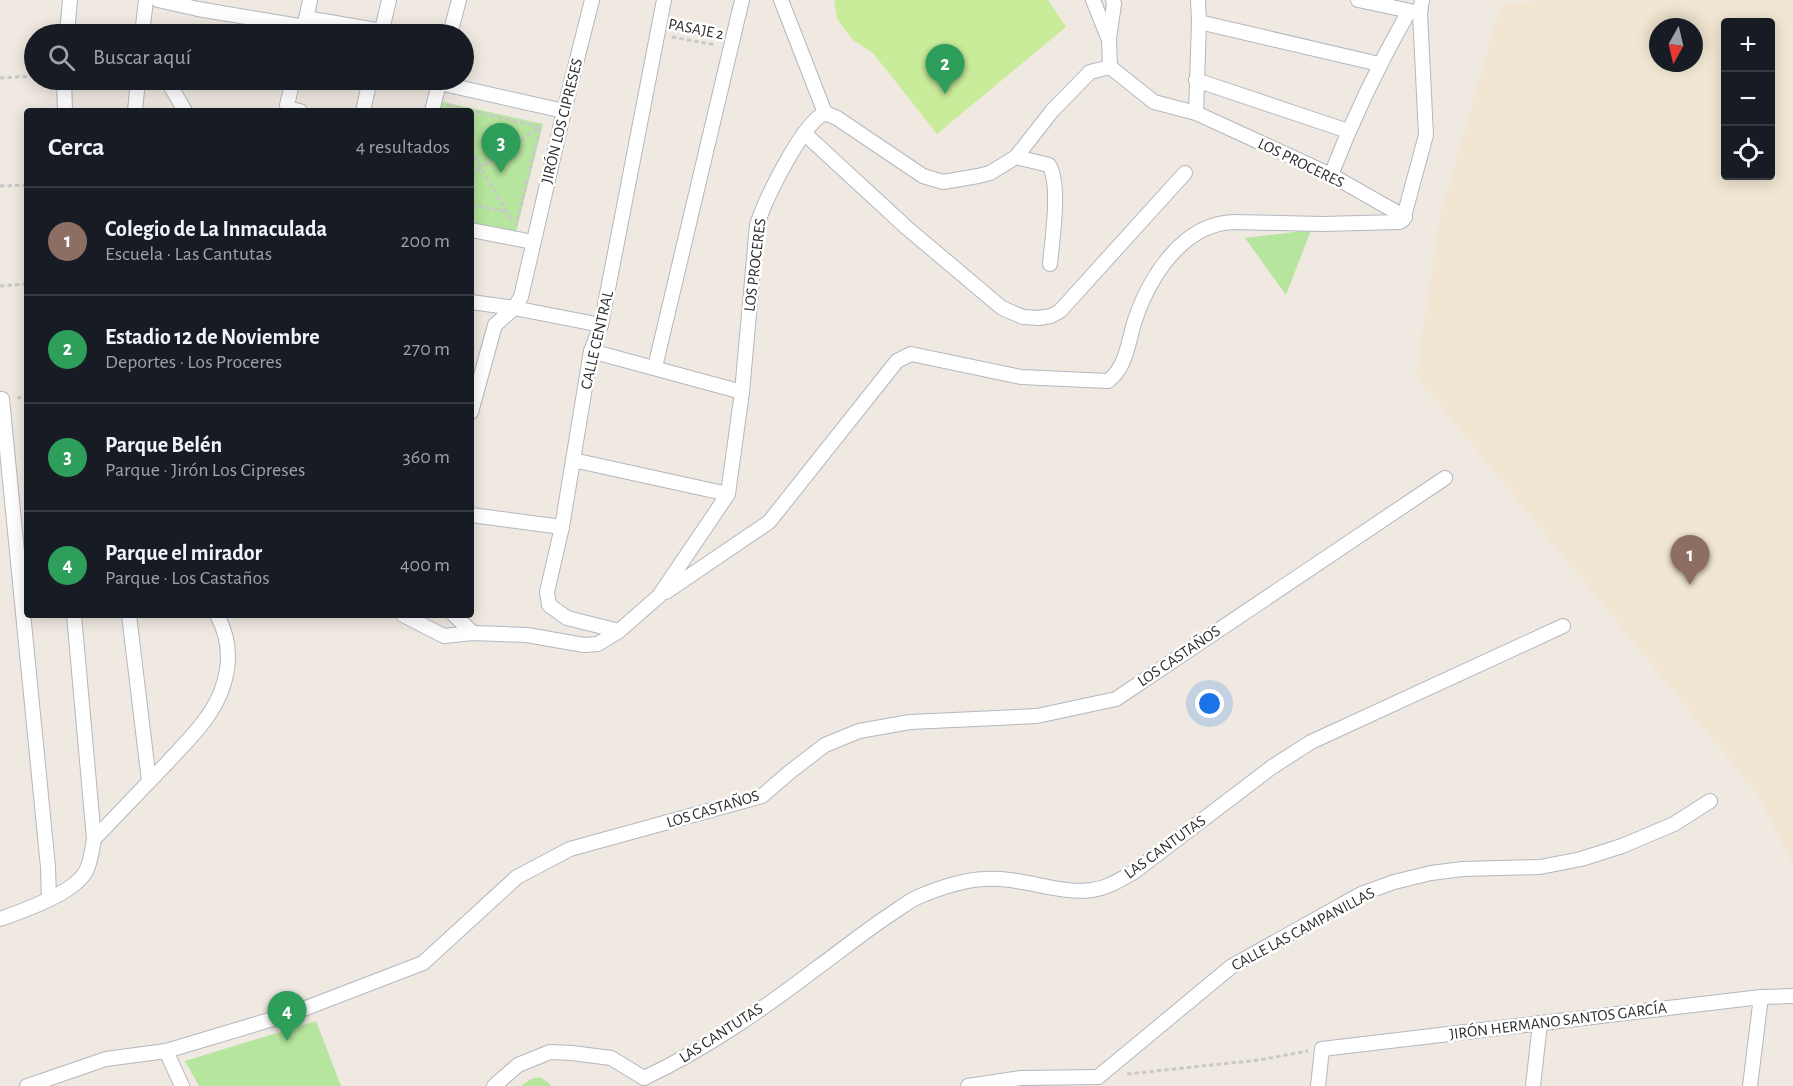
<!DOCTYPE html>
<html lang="es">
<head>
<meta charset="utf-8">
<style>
  body { margin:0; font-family:"Alegreya Sans",sans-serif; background:#242831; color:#f1f3f6 }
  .controls { position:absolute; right:18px; top:18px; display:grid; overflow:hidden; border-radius:6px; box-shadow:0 3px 15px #0003 }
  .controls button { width:54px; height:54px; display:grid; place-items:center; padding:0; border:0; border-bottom:2px solid #363941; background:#171b24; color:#f1f3f6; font:30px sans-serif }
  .compass { position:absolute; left:1649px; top:18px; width:54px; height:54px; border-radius:50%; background:#171b24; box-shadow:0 3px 15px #0003; rotate:188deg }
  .you { position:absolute; left:1210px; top:704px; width:21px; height:21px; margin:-15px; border:4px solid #fff; border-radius:50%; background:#1a73e8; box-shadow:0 0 0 9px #1a73e833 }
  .badge { display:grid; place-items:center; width:39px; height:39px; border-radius:50%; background:#7c3aed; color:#fff; font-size:20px; font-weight:700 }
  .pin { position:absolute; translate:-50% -50px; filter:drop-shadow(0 2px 3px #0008) }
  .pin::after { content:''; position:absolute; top:32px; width:21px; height:18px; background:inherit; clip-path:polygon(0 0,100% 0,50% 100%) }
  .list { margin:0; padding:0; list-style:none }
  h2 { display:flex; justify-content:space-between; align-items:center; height:78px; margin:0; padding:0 24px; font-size:26px }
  h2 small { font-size:20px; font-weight:400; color:#9ea1a6 }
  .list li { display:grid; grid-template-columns:39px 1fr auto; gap:18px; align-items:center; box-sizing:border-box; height:108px; padding:0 24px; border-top:2px solid #363941 }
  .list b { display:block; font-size:22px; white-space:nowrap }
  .list p { margin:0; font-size:20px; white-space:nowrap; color:#9ea1a6 }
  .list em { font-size:20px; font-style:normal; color:#9ea1a6 }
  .icon { flex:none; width:33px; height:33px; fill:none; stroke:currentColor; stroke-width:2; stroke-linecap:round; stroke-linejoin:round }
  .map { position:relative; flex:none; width:1793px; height:1086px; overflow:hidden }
  .search { position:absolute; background:#171b24; box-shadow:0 3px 15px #0003; left:24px; top:24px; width:450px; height:66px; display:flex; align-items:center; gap:15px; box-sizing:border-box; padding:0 21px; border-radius:33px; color:#9ea1a6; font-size:22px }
  .panel { position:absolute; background:#171b24; box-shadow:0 3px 15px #0003; left:24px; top:108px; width:450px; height:510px; border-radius:6px }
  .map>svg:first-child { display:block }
  .education { fill:#f0e6d1; fill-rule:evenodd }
  .green { fill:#b6e59e }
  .pitch { fill:#c9ec9a }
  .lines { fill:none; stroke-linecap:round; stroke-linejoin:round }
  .minor-casing { stroke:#b4b7c1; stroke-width:16 }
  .path { stroke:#c9c9c9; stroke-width:3; stroke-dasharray:4.5 3; stroke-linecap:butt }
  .minor { stroke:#fff; stroke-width:14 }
  .labels { text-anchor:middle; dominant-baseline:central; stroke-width:5; stroke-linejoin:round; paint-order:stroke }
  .street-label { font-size:16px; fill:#2e2e2e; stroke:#fff }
</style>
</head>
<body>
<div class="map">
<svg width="1793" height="1086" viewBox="0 0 1793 1086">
  <rect width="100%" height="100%" fill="#efe9e1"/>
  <path class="education" d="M1539,0h254v865l-35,-70 -342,-419 24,-161 60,-210zM1726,22h44v154h-44zM1658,27h36v36h-36z"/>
  <g class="green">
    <polygon points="439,101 543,124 516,232 471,223 471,111 437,111"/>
    <polygon points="1311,230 1286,295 1245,238"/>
    <polygon points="316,1021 341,1086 199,1086 185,1061"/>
    <polygon points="540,1077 550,1084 551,1086 521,1086 531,1079"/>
  </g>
  <polygon class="pitch" points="834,0 1048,0 1066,27 937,134 873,53 853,40 837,19"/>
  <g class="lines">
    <g class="minor-casing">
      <g id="minor">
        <polyline points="158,0 198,9 305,27"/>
        <polyline points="781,0 825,113"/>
        <polyline points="1093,0 1109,40 1110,67"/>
        <polyline points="1358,0 1415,12"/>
        <polyline points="306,18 382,31"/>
        <polyline points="1199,22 1379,64"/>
        <polyline points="305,24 310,0"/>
        <polyline points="67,34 70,0"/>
        <polyline points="142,34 146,0"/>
        <polyline points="381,34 389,0"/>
        <polyline points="450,34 459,0"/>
        <polyline points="1109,39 1114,4 1113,0"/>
        <polyline points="64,80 65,111"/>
        <polyline points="167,80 185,111"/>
        <polyline points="293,80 287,105 291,109 300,111"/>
        <polyline points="1196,80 1348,131"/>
        <polyline points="439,83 564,111"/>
        <polyline points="135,111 138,80"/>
        <polyline points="363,111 370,80"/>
        <polyline points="432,111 440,80"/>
        <polyline points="1196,113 1199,22 1198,0"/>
        <polyline points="804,133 907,228 1002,308 1023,317 1039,318 1051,316 1060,311 1185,173"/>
        <path d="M1016,157l33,8c12,20 3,75 1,99"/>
        <path d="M1331,175c22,-57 48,-111 78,-164"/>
        <polyline points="471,230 533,242"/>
        <polyline points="471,302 514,308 601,325"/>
        <polyline points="591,351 742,392"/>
        <polyline points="655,367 742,0"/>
        <polyline points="2,399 48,867 49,899"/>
        <polyline points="471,412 495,325 514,308 521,297 564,111 592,0"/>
        <polyline points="573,460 728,494"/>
        <polyline points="471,515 562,527"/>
        <path d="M666,592l103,-70 128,-161 14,-7 110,23 87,4c19,-14 20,-40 27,-61 15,-44 48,-96 98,-98l89,2 77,-2 4,-2 23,-85 -6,-122 2,-13"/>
        <polyline points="129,615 149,781"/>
        <path d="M403,615l41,21 29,-3 54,2 57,10 14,-1 21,-13 40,-35 69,-102 14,-102 15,-167c8,-25 45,-102 68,-112l12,5 86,58 20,6 35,-6 12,-3 26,-16 36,-46 38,-39 20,-5 44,35 42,11 135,62 74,42"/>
        <polyline points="454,615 473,633"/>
        <polyline points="619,631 567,618 549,605 547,592 562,527 591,351 601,325 664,0"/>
        <path d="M94,839c24,-25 49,-51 73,-76 20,-22 47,-47 56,-77 8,-24 6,-49 -6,-71"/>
        <path d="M0,919c23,-8 75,-26 86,-48 5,-9 6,-22 8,-32l-20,-224"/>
        <polyline points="166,1051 182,1086"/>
        <polyline points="1098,1077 1232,966 1361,894 1394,882 1431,873 1463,869 1540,867 1581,859 1622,846 1674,824 1710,801"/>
        <path d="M644,1078c62,-29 119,-69 173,-110 25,-18 48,-37 74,-54 9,-6 18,-13 27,-17 21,-9 43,-17 66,-18 34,-3 77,16 108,11 16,-2 29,-11 42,-18l138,-105 39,-25 252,-116"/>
        <polyline points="27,1086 106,1059 166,1051 293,1013 423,963 517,877 570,849 762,796 791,771 825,745 859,731 910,722 1037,716 1116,699 1445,478"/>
        <polyline points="494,1086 518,1065 550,1052 572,1053 611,1058 644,1078"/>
        <polyline points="968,1086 1021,1078 1098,1077"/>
        <polyline points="1318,1086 1322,1049 1761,997 1793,996"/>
        <polyline points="1533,1086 1540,1023"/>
        <polyline points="1750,1086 1761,997"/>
      </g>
    </g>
    <g class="path">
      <polyline points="672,37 716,45"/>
      <polyline points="0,78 34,76"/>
      <polyline points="447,105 540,127 516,226"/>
      <polyline points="471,150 513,223"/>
      <polyline points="471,174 540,127"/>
      <polyline points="0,186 27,185"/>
      <polyline points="471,204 507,212"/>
      <polyline points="0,286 27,284"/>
      <polyline points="17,398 27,397"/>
      <polyline points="1127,1074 1259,1060 1308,1051"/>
    </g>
    <use href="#minor" class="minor"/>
  </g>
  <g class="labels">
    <g class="street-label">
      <text transform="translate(696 29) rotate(11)">PASAJE 2</text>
      <text transform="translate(562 121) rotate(-76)">JIRÓN LOS CIPRESES</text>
      <text transform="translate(1301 163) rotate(26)">LOS PROCERES</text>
      <text transform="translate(755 265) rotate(-83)">LOS PROCERES</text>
      <text transform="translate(597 340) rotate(-77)">CALLE CENTRAL</text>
      <text transform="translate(1179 656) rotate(-34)">LOS CASTAÑOS</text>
      <text transform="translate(713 809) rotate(-17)">LOS CASTAÑOS</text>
      <text transform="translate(1165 847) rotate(-36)">LAS CANTUTAS</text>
      <text transform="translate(1303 929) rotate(-28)">CALLE LAS CAMPANILLAS</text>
      <text transform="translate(1558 1021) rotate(-7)">JIRÓN HERMANO SANTOS GARCÍA</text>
      <text transform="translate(721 1033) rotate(-33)">LAS CANTUTAS</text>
    </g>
  </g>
</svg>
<div class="controls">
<button>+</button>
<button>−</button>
<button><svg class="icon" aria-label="locate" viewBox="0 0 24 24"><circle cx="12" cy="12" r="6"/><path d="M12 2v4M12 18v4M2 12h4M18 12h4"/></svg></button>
</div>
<svg class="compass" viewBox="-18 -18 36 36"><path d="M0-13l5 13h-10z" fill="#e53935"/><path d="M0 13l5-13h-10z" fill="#9ea1a6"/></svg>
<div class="you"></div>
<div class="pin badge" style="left:1690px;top:585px;background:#8d6e63">1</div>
<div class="pin badge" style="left:945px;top:94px;background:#2e9e5b">2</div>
<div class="pin badge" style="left:501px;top:173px;background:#2e9e5b">3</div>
<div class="pin badge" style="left:287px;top:1041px;background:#2e9e5b">4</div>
<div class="search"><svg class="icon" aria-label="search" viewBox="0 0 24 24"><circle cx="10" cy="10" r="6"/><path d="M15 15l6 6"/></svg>Buscar aquí</div>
<section class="panel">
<h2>Cerca<small>4 resultados</small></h2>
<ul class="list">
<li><span class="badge" style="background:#8d6e63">1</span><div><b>Colegio de La Inmaculada</b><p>Escuela · Las Cantutas</p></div><em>200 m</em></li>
<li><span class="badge" style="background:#2e9e5b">2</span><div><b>Estadio 12 de Noviembre</b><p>Deportes · Los Proceres</p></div><em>270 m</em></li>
<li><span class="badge" style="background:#2e9e5b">3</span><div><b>Parque Belén</b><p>Parque · Jirón Los Cipreses</p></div><em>360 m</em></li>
<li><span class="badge" style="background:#2e9e5b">4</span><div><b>Parque el mirador</b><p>Parque · Los Castaños</p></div><em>400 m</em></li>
</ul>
</section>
</div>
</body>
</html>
